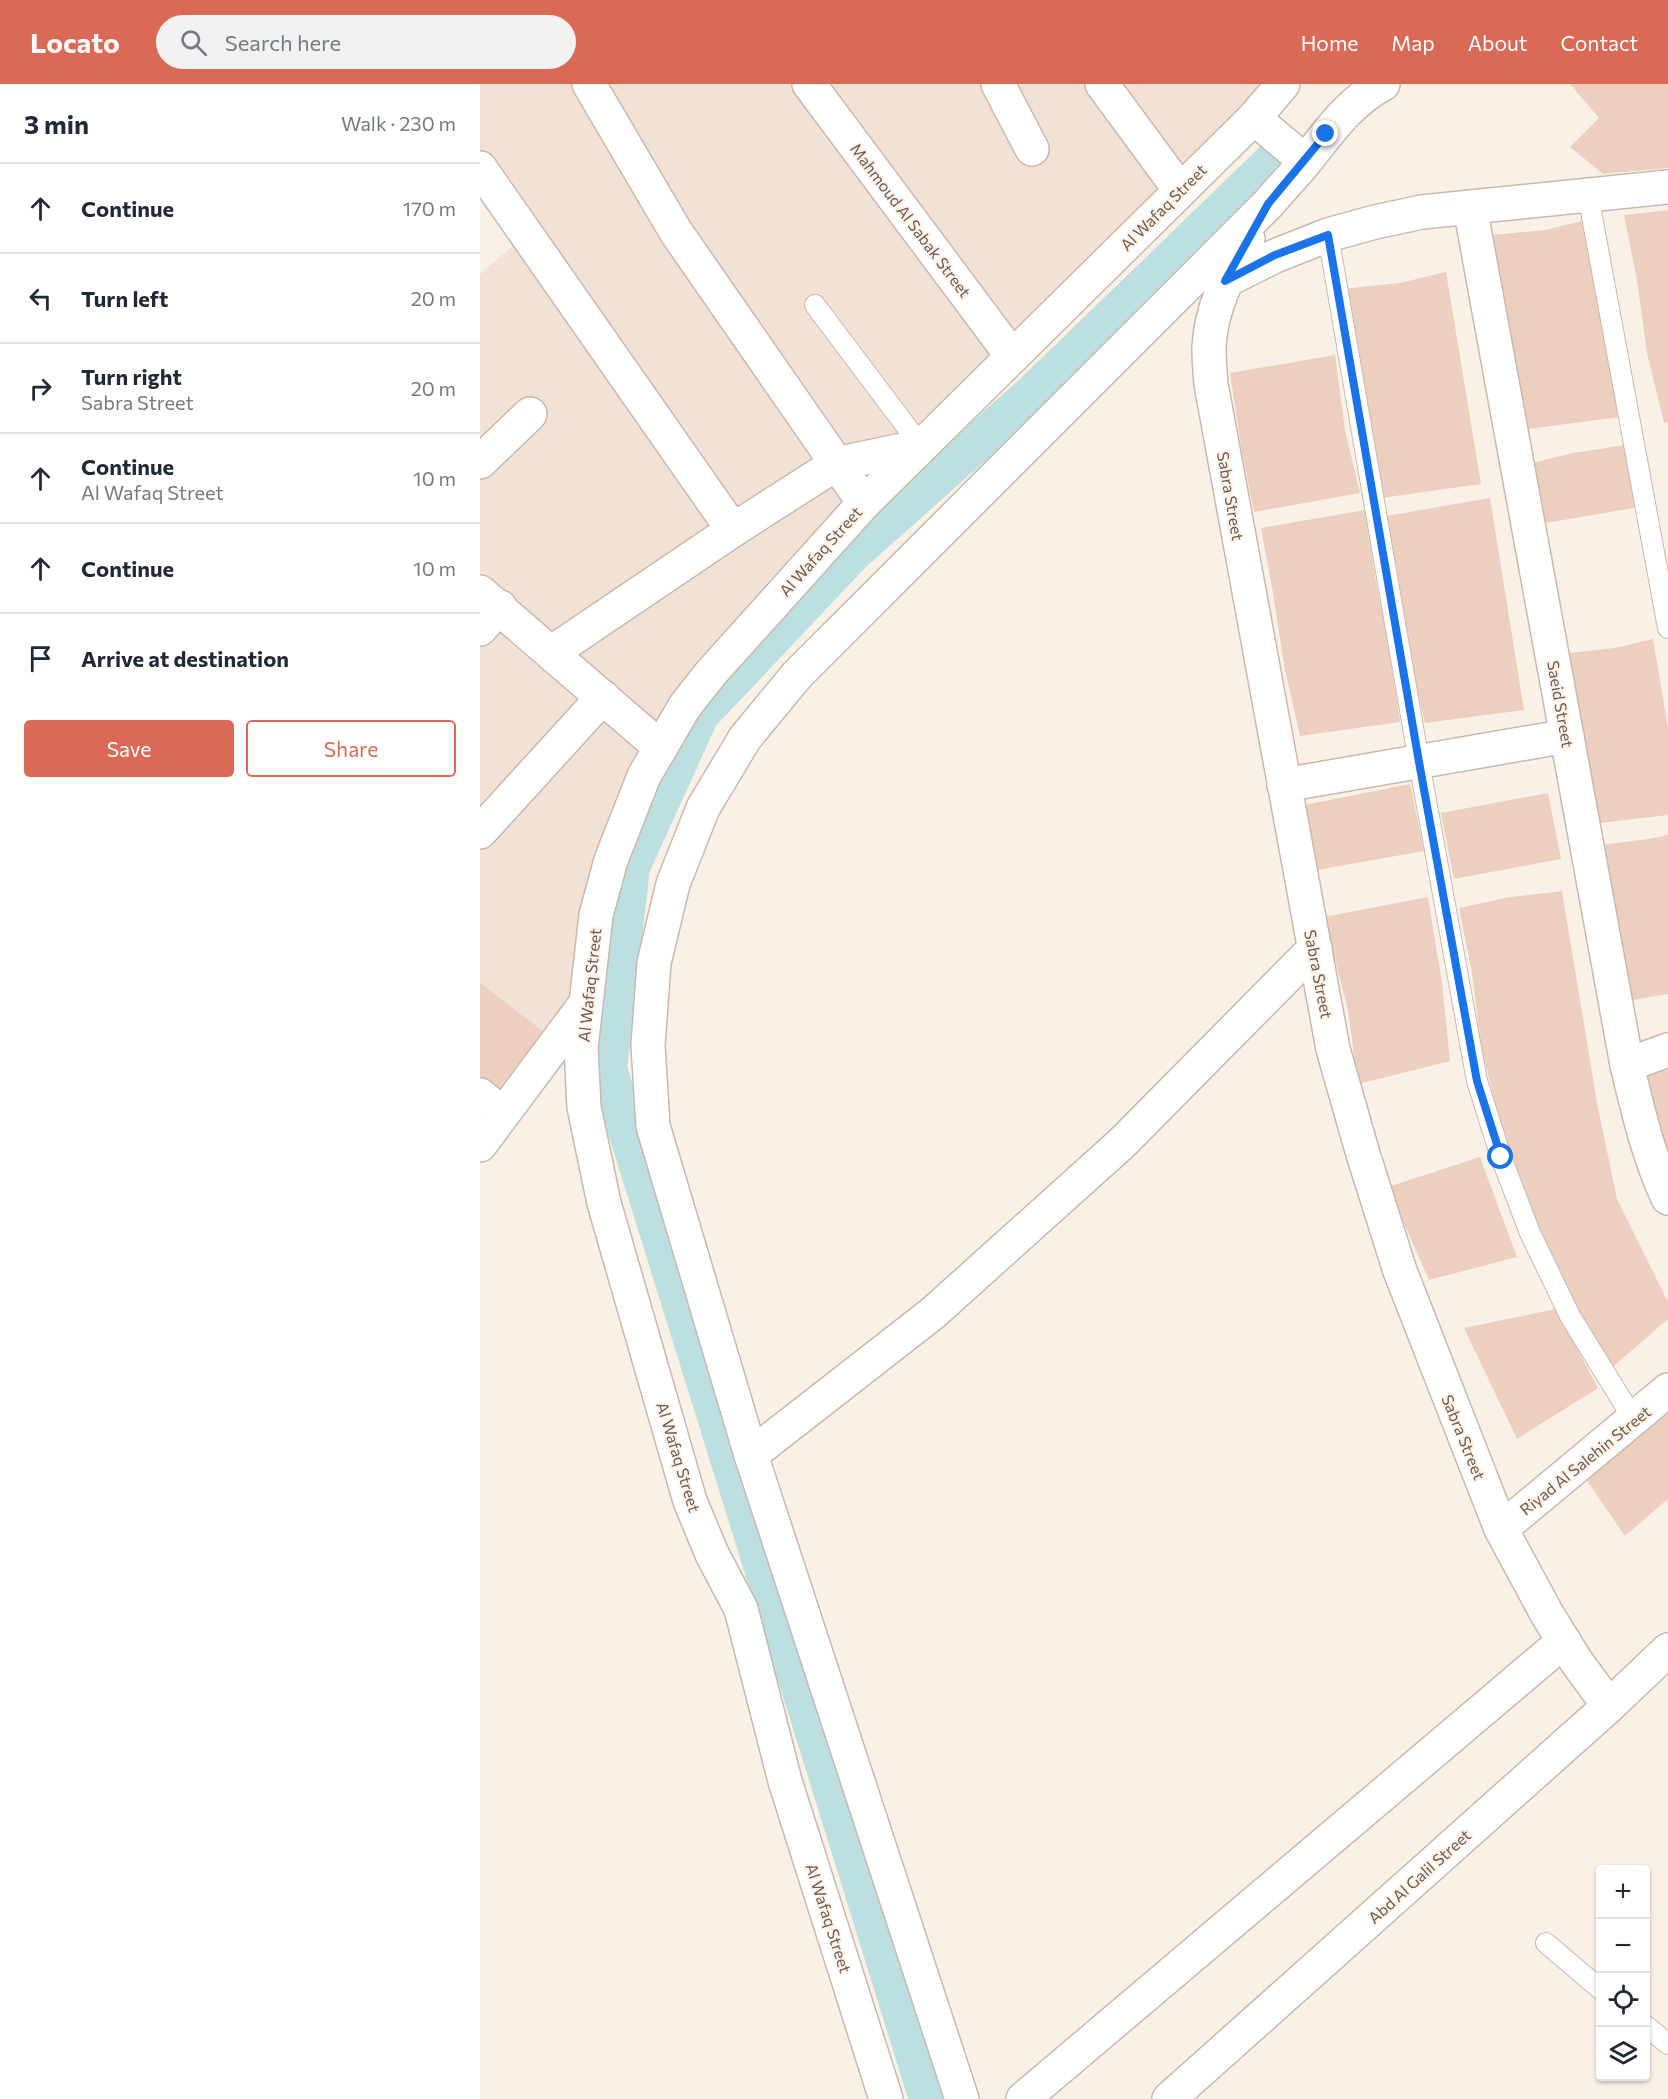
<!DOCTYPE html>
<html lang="en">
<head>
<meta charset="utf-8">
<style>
  body { margin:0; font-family:Commissioner,sans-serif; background:#f2f2f3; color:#1f2937 }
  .controls { position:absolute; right:18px; bottom:18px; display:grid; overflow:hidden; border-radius:6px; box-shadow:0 2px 4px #0004 }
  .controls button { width:54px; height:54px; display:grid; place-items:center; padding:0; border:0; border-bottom:2px solid #e0e1e3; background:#fff; color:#1f2937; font:30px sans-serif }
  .stop { position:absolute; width:18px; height:18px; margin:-14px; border:4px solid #1a73e8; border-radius:50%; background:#fff }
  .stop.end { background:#1a73e8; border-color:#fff; box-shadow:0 2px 6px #0008 }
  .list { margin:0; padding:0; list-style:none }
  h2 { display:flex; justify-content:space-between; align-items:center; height:78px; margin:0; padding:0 24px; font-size:26px }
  h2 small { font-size:20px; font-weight:400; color:#747a83 }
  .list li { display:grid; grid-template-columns:39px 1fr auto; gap:18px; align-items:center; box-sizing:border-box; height:90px; padding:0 24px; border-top:2px solid #e0e1e3 }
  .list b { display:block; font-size:22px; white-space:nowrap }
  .list p { margin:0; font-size:20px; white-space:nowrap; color:#747a83 }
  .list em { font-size:20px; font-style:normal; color:#747a83 }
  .actions { display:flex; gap:12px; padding:18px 24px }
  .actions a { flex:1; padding:14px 0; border:2px solid #da6a55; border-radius:6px; text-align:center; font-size:21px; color:#da6a55 }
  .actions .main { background:#da6a55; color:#fff }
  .icon { flex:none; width:33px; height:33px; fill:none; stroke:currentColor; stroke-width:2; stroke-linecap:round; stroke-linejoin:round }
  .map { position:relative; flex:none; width:1188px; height:2015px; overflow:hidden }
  header { display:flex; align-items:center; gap:36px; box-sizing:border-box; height:84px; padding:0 30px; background:#da6a55; color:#fff }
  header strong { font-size:28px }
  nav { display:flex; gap:33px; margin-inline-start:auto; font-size:21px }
  .search { width:420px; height:54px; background:#f2f2f3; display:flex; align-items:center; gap:15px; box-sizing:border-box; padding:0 21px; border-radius:33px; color:#747a83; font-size:22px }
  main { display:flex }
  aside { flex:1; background:#fff }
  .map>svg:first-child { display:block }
  .residential { fill:#f1e2d5 }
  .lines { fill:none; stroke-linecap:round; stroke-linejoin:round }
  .canal { stroke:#bcdfe2; stroke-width:38 }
  .building { fill:#edcfc0 }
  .service-casing { stroke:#cbb8ad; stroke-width:22 }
  .minor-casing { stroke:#cbb8ad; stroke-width:36 }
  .service { stroke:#fff; stroke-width:20 }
  .minor { stroke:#fff; stroke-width:33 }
  .route { stroke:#1a73e8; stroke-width:8 }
  .labels { text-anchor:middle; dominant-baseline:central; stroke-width:4.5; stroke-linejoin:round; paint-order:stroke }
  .street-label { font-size:16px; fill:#71574d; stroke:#fdf5ec }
</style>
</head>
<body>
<header>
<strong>Locato</strong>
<div class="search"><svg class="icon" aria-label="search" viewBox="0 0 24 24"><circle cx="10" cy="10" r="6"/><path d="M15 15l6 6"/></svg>Search here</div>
<nav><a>Home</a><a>Map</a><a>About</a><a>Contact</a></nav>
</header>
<main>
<aside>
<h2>3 min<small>Walk · 230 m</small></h2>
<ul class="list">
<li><svg class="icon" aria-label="ahead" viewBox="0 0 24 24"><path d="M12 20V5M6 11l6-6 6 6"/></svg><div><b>Continue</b></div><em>170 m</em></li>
<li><svg class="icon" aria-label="left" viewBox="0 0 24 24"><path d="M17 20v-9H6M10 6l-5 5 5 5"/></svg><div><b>Turn left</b></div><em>20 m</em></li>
<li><svg class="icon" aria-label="right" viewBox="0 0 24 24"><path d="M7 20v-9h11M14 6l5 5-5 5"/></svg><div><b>Turn right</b><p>Sabra Street</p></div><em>20 m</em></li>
<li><svg class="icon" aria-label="ahead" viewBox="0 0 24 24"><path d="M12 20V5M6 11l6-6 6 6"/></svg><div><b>Continue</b><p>Al Wafaq Street</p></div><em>10 m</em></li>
<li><svg class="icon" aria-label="ahead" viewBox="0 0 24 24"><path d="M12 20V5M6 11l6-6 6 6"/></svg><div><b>Continue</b></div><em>10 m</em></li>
<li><svg class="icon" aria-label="arrive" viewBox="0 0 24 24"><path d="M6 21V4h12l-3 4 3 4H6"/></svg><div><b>Arrive at destination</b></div></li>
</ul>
<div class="actions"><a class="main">Save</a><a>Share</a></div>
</aside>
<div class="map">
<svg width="1188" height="2015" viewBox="0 0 1188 2015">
  <rect width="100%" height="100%" fill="#faf1e6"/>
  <g class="residential">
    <polygon points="0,0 801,0 441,362 179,660 0,507 0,190 50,147 0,79"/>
    <polygon points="0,515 177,664 102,917 0,1057"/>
  </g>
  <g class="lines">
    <polyline class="canal" points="448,2015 128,985 151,783 220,631 373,469 554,308 804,66"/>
  </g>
  <g class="building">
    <polygon points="1090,0 1188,0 1188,84 1123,90 1090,63 1119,34"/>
    <polygon points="1188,126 1188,338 1184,339 1167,269 1157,196 1144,131"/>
    <polygon points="1109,135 1141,333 1048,345 1033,279 1024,212 1012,151 1066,146"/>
    <polygon points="966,188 1001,400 901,414 862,205 920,199"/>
    <polygon points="855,271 865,346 880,409 774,428 761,363 750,289"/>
    <polygon points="1146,361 1159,423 1060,440 1048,380 1093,369"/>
    <polygon points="1010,414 1044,626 945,639 928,569 919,496 906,432"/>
    <polygon points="885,426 896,498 909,562 920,638 820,652 804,581 793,509 781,444"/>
    <polygon points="1173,555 1188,644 1188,731 1120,739 1106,682 1098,622 1088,569 1135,564"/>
    <polygon points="930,700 944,767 837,786 824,721"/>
    <polygon points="1068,709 1081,775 974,795 961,729"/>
    <polygon points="1188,751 1188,910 1152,916 1121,761 1169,755"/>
    <polygon points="1082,807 1117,1019 1137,1115 1188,1218 1188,1235 1127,1288 1055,1134 1018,1032 1001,962 992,889 979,824 1030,813"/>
    <polygon points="948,813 962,899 970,977 878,1000 868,926 844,833"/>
    <polygon points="0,899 64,948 13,1011 0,1002"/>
    <polygon points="1188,986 1188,1083 1166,992"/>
    <polygon points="1000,1073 1037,1173 949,1196 908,1103"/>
    <polygon points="1076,1225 1118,1304 1037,1355 984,1244"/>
    <polygon points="1188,1315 1188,1415 1145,1452 1101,1388"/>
  </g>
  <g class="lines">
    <g class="service-casing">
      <g id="service">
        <polyline points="1108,111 1188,544"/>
        <polyline points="848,151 939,678 997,997 1021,1073 1050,1149 1090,1232 1154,1336"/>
        <polyline points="335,221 441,362"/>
        <polyline points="1066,1859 1120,1905"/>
        <polyline points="1166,1942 1188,1960"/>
      </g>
    </g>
    <g class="minor-casing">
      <g id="minor">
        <polyline points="109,0 196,148 384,419"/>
        <polyline points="329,0 532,272"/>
        <polyline points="518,0 552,65"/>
        <polyline points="622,0 700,106"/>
        <polyline points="774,34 825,77"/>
        <polyline points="0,84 253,446"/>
        <path d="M990,123l157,858c11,46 21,90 41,133"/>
        <path d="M768,155c-19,35 -37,68 -39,108 0,12 1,25 2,37l122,665 30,105 37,117 101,258 46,85 29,47 33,45"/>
        <polyline points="745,197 795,172 848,151 895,138 942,128 1188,103"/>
        <polyline points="0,378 50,330"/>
        <polyline points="0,508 180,663"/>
        <polyline points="0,545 20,523"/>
        <polyline points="71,569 253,446 356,380 441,362"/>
        <polyline points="804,701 1087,652"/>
        <polyline points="0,748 123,613"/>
        <polyline points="1147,981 1188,966"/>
        <polyline points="0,1011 23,1030"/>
        <polyline points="0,1061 106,919"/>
        <polyline points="271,1371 453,1229 642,1059 835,864"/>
        <polyline points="1021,1445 1188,1306"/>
        <polyline points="406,2015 305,1697 261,1525 232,1470 210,1417 124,1119 104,1023 101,964 116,831 131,776 164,692 205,622 231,589 384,419 774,34 803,0"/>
        <path d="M482,2015l-211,-644 -98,-329 -5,-81 6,-82 19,-79 30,-76 42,-70 52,-63 471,-471c12,-14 25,-28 37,-42 23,-29 44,-60 78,-78"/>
        <polyline points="543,2015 1084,1557"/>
        <polyline points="689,2015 1129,1622 1188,1566"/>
      </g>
    </g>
    <use href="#service" class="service"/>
    <use href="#minor" class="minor"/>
  </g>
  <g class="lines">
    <polyline class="route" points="846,50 788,120 745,197 795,171 848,151 939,678 997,997 1021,1073"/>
  </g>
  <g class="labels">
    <g class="street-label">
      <text transform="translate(683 123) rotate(-45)">Al Wafaq Street</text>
      <text transform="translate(431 136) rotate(53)">Mahmoud Al Sabak Street</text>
      <text transform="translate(751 412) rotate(80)">Sabra Street</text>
      <text transform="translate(340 467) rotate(-48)">Al Wafaq Street</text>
      <text transform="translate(1081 620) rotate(80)">Saeid Street</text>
      <text transform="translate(839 890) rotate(79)">Sabra Street</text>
      <text transform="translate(109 901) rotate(-84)">Al Wafaq Street</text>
      <text transform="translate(984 1353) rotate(68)">Sabra Street</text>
      <text transform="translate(199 1373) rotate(73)">Al Wafaq Street</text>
      <text transform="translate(1105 1376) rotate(-39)">Riyad Al Salehin Street</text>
      <text transform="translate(939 1792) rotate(-42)">Abd Al Galil Street</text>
      <text transform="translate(349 1834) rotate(72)">Al Wafaq Street</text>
    </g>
  </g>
</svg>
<div class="controls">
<button>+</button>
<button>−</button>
<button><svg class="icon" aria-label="locate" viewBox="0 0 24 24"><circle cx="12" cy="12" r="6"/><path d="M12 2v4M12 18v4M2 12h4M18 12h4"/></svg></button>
<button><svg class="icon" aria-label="layers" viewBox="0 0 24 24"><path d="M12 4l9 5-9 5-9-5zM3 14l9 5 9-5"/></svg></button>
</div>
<div class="stop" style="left:1021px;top:1073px"></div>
<div class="stop end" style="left:846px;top:50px"></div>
</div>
</main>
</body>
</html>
